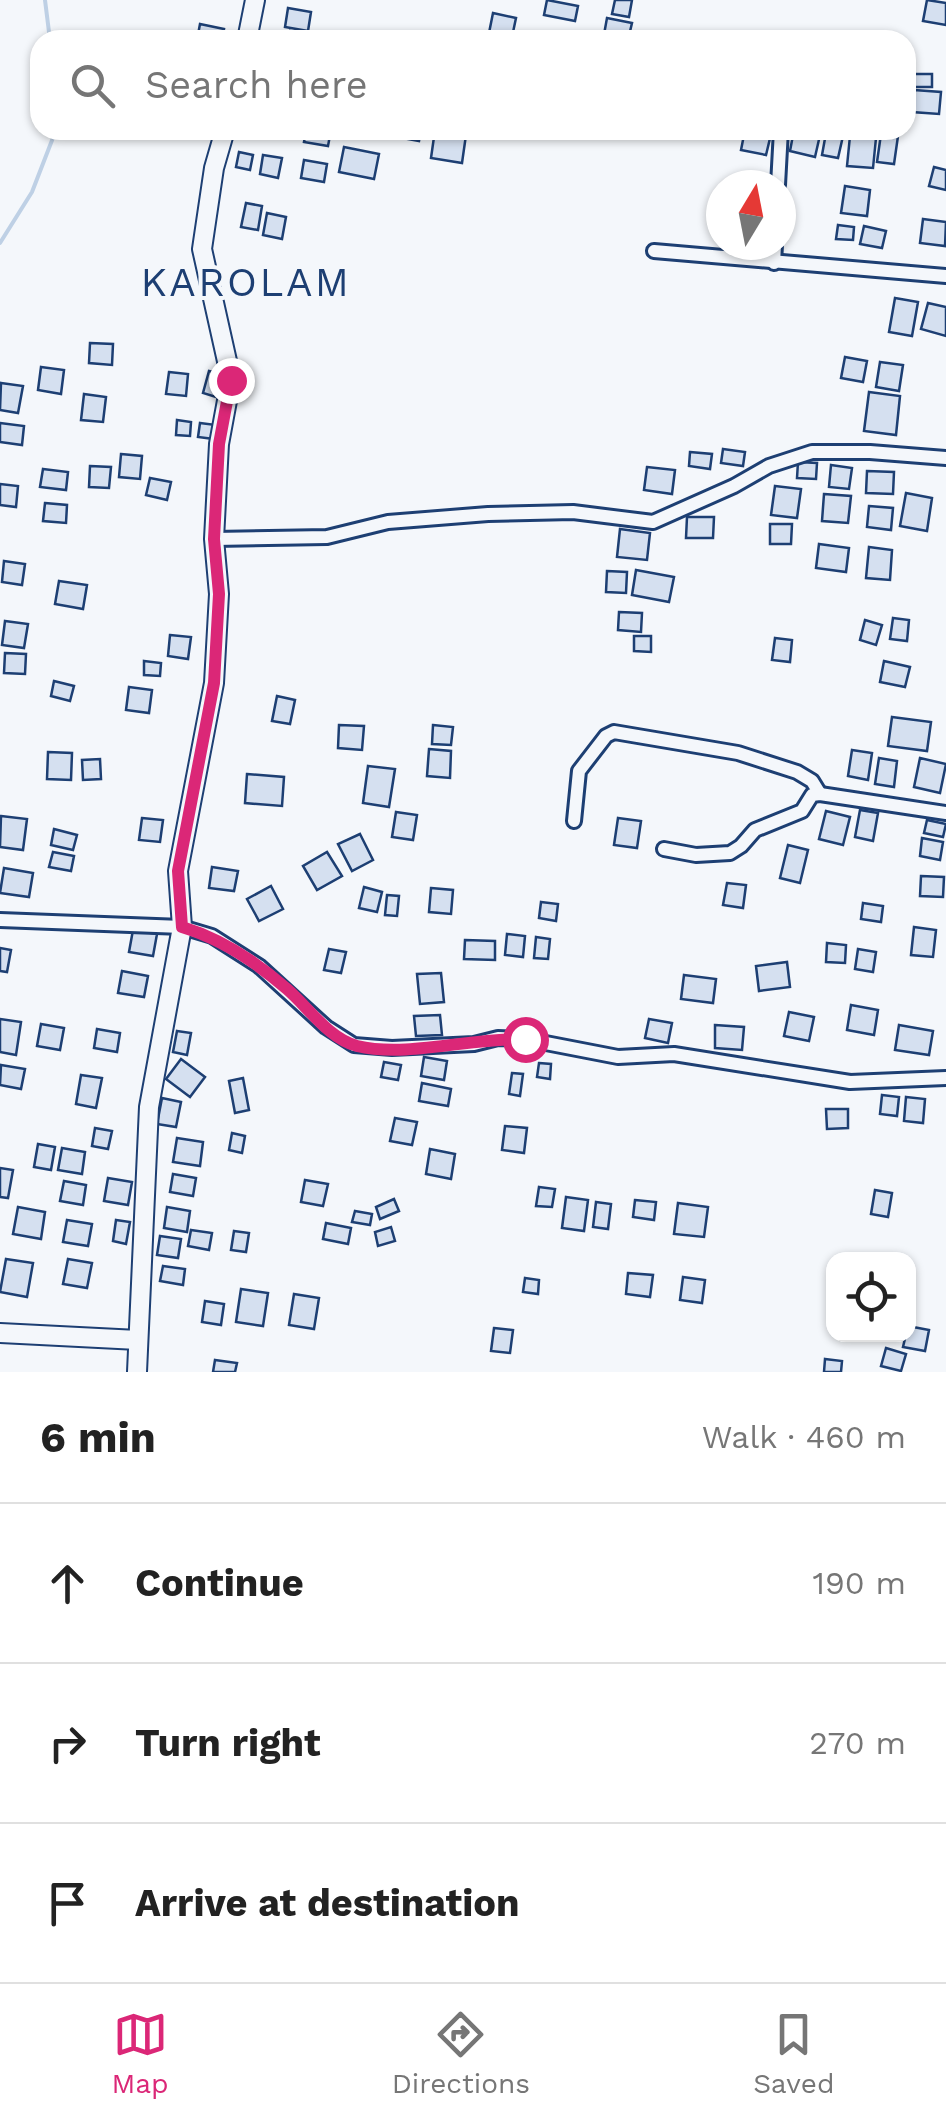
<!DOCTYPE html>
<html lang="en">
<head>
<meta charset="utf-8">
<style>
  body { margin:0; font-family:"Work Sans",sans-serif; background:#f6f6f6; color:#222 }
  .controls { position:absolute; right:30px; bottom:30px; display:grid; overflow:hidden; border-radius:20px; box-shadow:0 2px 8px #0004 }
  .controls button { width:90px; height:90px; display:grid; place-items:center; padding:0; border:0; border-bottom:2px solid #e0e0e0; background:#fff; color:#222; font:50px sans-serif }
  .compass { position:absolute; left:706px; top:170px; width:90px; height:90px; border-radius:50%; background:#fff; box-shadow:0 2px 8px #0004; rotate:10deg }
  .stop { position:absolute; width:30px; height:30px; margin:-22px; border:8px solid #db2777; border-radius:50%; background:#fff }
  .stop.end { background:#db2777; border-color:#fff; box-shadow:0 2px 10px #0008 }
  .list { margin:0; padding:0; list-style:none }
  h2 { display:flex; justify-content:space-between; align-items:center; height:130px; margin:0; padding:0 40px; font-size:42px }
  h2 small { font-size:32px; font-weight:400; color:#767676 }
  .list li { display:grid; grid-template-columns:65px 1fr auto; gap:30px; align-items:center; box-sizing:border-box; height:160px; padding:0 40px; border-top:2px solid #e0e0e0 }
  .list b { display:block; font-size:38px; white-space:nowrap }
  .list em { font-size:32px; font-style:normal; color:#767676 }
  .icon { flex:none; width:55px; height:55px; fill:none; stroke:currentColor; stroke-width:2; stroke-linecap:round; stroke-linejoin:round }
  .map { position:relative; flex:none; width:946px; height:1372px; overflow:hidden }
  .search { position:absolute; background:#fff; box-shadow:0 2px 8px #0004; left:30px; right:30px; top:30px; height:110px; display:flex; align-items:center; gap:25px; box-sizing:border-box; padding:0 35px; border-radius:30px; color:#767676; font-size:38px }
  .sheet { height:610px; background:#fff }
  nav { display:flex; justify-content:space-around; align-items:center; box-sizing:border-box; height:140px; border-top:2px solid #e0e0e0; background:#fff; font-size:28px; color:#767676 }
  nav a { display:grid; justify-items:center; gap:5px }
  nav .on { color:#db2777 }
  .map>svg:first-child { display:block }
  .lines { fill:none; stroke-linecap:round; stroke-linejoin:round }
  .stream { stroke:#bed0e5; stroke-width:4 }
  .building { fill:#d5e0f0; stroke:#1d3f73; stroke-width:2.5 }
  .street-casing { stroke:#1d3f73; stroke-width:18 }
  .secondary-casing { stroke:#1d3f73; stroke-width:22 }
  .street { stroke:#f4f7fb; stroke-width:12 }
  .secondary { stroke:#f4f7fb; stroke-width:18 }
  .route { stroke:#db2777; stroke-width:12 }
  .labels { text-anchor:middle; dominant-baseline:central; stroke-width:8; stroke-linejoin:round; paint-order:stroke }
  .quarter-label { font-size:40px; letter-spacing:2.5px; fill:#1d3f73; stroke:#f4f7fb }
</style>
</head>
<body>
<div class="map">
<svg width="946" height="1372" viewBox="0 0 946 1372">
  <rect width="100%" height="100%" fill="#f4f7fb"/>
  <g class="lines">
    <g class="stream">
      <polyline points="45,0 50,40"/>
      <polyline points="0,243 32,192 56,130"/>
    </g>
  </g>
  <g class="building">
    <polygon points="547,0 578,6 575,21 544,15"/>
    <polygon points="615,0 632,0 629,17 612,14"/>
    <polygon points="927,0 946,3 946,25 923,21"/>
    <polygon points="288,8 311,12 308,31 285,27"/>
    <polygon points="493,13 516,18 512,37 489,33"/>
    <polygon points="607,18 632,23 628,40 603,40"/>
    <polygon points="200,24 224,29 222,40 197,40"/>
    <polygon points="290,31 314,36 314,40 288,40"/>
    <polygon points="912,74 932,74 932,87 911,87"/>
    <polygon points="914,90 941,92 939,114 912,112"/>
    <polygon points="306,130 331,130 328,146 304,142"/>
    <polygon points="398,130 421,130 419,141 397,137"/>
    <polygon points="435,130 466,135 462,163 431,158"/>
    <polygon points="745,130 771,134 766,155 741,150"/>
    <polygon points="794,130 820,135 815,157 790,151"/>
    <polygon points="826,133 843,136 838,158 822,155"/>
    <polygon points="881,134 898,136 894,164 877,162"/>
    <polygon points="850,136 876,138 873,168 847,166"/>
    <polygon points="344,147 379,154 374,179 339,172"/>
    <polygon points="239,152 253,155 250,170 236,167"/>
    <polygon points="263,155 282,158 278,178 260,174"/>
    <polygon points="304,160 327,164 324,182 301,178"/>
    <polygon points="934,167 946,170 946,190 929,186"/>
    <polygon points="845,186 870,190 867,216 841,213"/>
    <polygon points="246,203 262,206 258,230 241,227"/>
    <polygon points="267,213 286,217 282,239 263,235"/>
    <polygon points="923,219 946,222 945,246 920,243"/>
    <polygon points="838,225 854,227 853,240 836,239"/>
    <polygon points="864,226 886,231 882,248 860,244"/>
    <polygon points="895,298 918,302 912,336 889,332"/>
    <polygon points="928,303 946,307 946,336 921,329"/>
    <polygon points="90,343 113,344 112,365 89,363"/>
    <polygon points="845,357 867,361 863,382 841,378"/>
    <polygon points="880,362 903,365 899,391 876,387"/>
    <polygon points="41,367 64,370 61,394 38,390"/>
    <polygon points="209,371 225,375 219,398 203,393"/>
    <polygon points="169,372 188,374 186,396 166,394"/>
    <polygon points="1,383 23,386 18,413 0,410"/>
    <polygon points="869,392 900,396 896,435 864,431"/>
    <polygon points="84,394 106,397 103,422 81,420"/>
    <polygon points="177,420 191,422 190,436 176,435"/>
    <polygon points="0,423 24,426 22,445 0,442"/>
    <polygon points="200,423 216,425 214,439 198,437"/>
    <polygon points="723,449 745,452 743,466 721,463"/>
    <polygon points="690,452 712,454 710,469 689,466"/>
    <polygon points="121,454 142,456 140,479 119,477"/>
    <polygon points="798,462 817,463 816,479 797,478"/>
    <polygon points="831,465 852,468 849,489 829,487"/>
    <polygon points="90,466 111,467 109,488 89,487"/>
    <polygon points="647,467 675,470 672,494 644,490"/>
    <polygon points="43,469 68,472 66,490 40,487"/>
    <polygon points="867,471 894,472 893,494 866,493"/>
    <polygon points="150,478 171,482 167,500 146,495"/>
    <polygon points="0,484 18,486 16,507 0,505"/>
    <polygon points="775,486 801,489 797,518 771,515"/>
    <polygon points="906,493 932,498 927,531 900,526"/>
    <polygon points="824,494 851,496 848,523 822,521"/>
    <polygon points="45,503 67,505 66,523 43,521"/>
    <polygon points="869,506 893,508 891,530 867,527"/>
    <polygon points="687,517 714,517 713,538 686,538"/>
    <polygon points="770,524 792,524 791,544 770,544"/>
    <polygon points="620,529 650,533 647,560 617,557"/>
    <polygon points="819,544 849,548 846,572 816,568"/>
    <polygon points="869,547 892,550 890,580 866,578"/>
    <polygon points="4,561 25,564 22,585 2,582"/>
    <polygon points="636,570 674,577 669,602 632,595"/>
    <polygon points="607,571 627,572 626,593 606,592"/>
    <polygon points="59,581 87,585 83,609 55,604"/>
    <polygon points="619,612 642,613 641,632 618,630"/>
    <polygon points="893,618 909,620 907,641 890,639"/>
    <polygon points="865,620 882,625 876,645 860,640"/>
    <polygon points="5,621 28,624 24,648 2,645"/>
    <polygon points="170,635 191,637 188,659 168,656"/>
    <polygon points="634,636 651,636 651,652 634,651"/>
    <polygon points="775,638 792,640 790,662 772,660"/>
    <polygon points="5,653 26,654 25,674 4,673"/>
    <polygon points="144,661 161,663 160,676 144,675"/>
    <polygon points="884,661 910,667 905,687 880,682"/>
    <polygon points="54,681 74,686 70,701 51,696"/>
    <polygon points="129,687 152,690 149,713 126,710"/>
    <polygon points="277,696 295,700 290,724 272,721"/>
    <polygon points="892,717 931,722 927,751 888,746"/>
    <polygon points="339,725 364,726 362,750 338,748"/>
    <polygon points="433,725 453,727 451,745 432,744"/>
    <polygon points="429,749 451,751 450,778 427,776"/>
    <polygon points="852,750 872,753 868,780 848,776"/>
    <polygon points="48,752 72,753 71,780 47,779"/>
    <polygon points="879,758 897,761 894,787 875,784"/>
    <polygon points="920,758 946,764 940,793 914,787"/>
    <polygon points="100,759 101,779 83,780 82,760"/>
    <polygon points="368,766 395,769 389,807 363,803"/>
    <polygon points="247,774 284,777 282,806 245,803"/>
    <polygon points="860,810 878,813 873,841 855,837"/>
    <polygon points="826,811 850,817 843,845 819,839"/>
    <polygon points="396,812 417,815 413,840 392,837"/>
    <polygon points="1,816 27,819 23,850 0,847"/>
    <polygon points="142,818 163,820 160,842 139,840"/>
    <polygon points="618,818 641,821 637,848 614,845"/>
    <polygon points="927,820 946,824 943,837 924,833"/>
    <polygon points="54,829 77,835 73,850 51,845"/>
    <polygon points="360,834 373,860 352,871 338,844"/>
    <polygon points="922,838 943,842 940,860 920,856"/>
    <polygon points="788,845 808,850 800,883 780,878"/>
    <polygon points="53,852 74,856 71,871 49,867"/>
    <polygon points="327,852 342,876 317,890 303,866"/>
    <polygon points="212,867 238,871 234,891 209,888"/>
    <polygon points="4,868 33,873 29,897 0,893"/>
    <polygon points="921,876 944,877 943,897 920,896"/>
    <polygon points="727,883 746,885 743,908 723,905"/>
    <polygon points="271,886 283,909 259,921 247,899"/>
    <polygon points="364,887 382,892 377,912 359,908"/>
    <polygon points="431,888 453,890 451,914 429,912"/>
    <polygon points="387,895 399,896 397,916 385,915"/>
    <polygon points="541,902 558,904 556,921 539,918"/>
    <polygon points="863,903 883,906 881,922 861,919"/>
    <polygon points="914,927 936,930 933,957 911,955"/>
    <polygon points="133,930 157,934 153,956 129,952"/>
    <polygon points="507,934 525,936 523,957 505,955"/>
    <polygon points="536,937 550,939 548,959 534,958"/>
    <polygon points="465,940 495,941 495,960 464,959"/>
    <polygon points="827,943 846,945 845,963 826,962"/>
    <polygon points="0,948 11,950 7,972 0,971"/>
    <polygon points="329,949 346,952 341,973 324,970"/>
    <polygon points="858,949 876,952 873,972 855,969"/>
    <polygon points="787,962 790,987 759,991 756,966"/>
    <polygon points="122,971 148,976 144,997 118,993"/>
    <polygon points="441,973 444,1002 420,1004 417,974"/>
    <polygon points="684,975 716,979 713,1003 681,999"/>
    <polygon points="851,1005 878,1010 874,1035 847,1030"/>
    <polygon points="789,1012 814,1017 809,1041 784,1036"/>
    <polygon points="440,1015 442,1035 416,1036 414,1016"/>
    <polygon points="0,1019 21,1022 16,1055 0,1052"/>
    <polygon points="649,1019 672,1023 668,1043 645,1038"/>
    <polygon points="41,1024 64,1028 60,1050 37,1046"/>
    <polygon points="715,1025 744,1027 742,1050 715,1048"/>
    <polygon points="899,1025 933,1031 929,1055 895,1050"/>
    <polygon points="97,1029 120,1033 117,1052 94,1048"/>
    <polygon points="177,1031 191,1033 187,1055 173,1052"/>
    <polygon points="424,1057 447,1061 444,1080 421,1076"/>
    <polygon points="181,1059 205,1077 190,1097 166,1079"/>
    <polygon points="384,1062 401,1065 398,1080 381,1077"/>
    <polygon points="539,1063 551,1064 550,1079 537,1077"/>
    <polygon points="1,1065 25,1069 21,1089 0,1085"/>
    <polygon points="512,1073 523,1074 520,1096 509,1094"/>
    <polygon points="81,1075 102,1078 96,1108 76,1104"/>
    <polygon points="243,1078 249,1110 235,1113 229,1081"/>
    <polygon points="422,1083 451,1089 448,1106 419,1101"/>
    <polygon points="882,1095 899,1097 897,1116 880,1114"/>
    <polygon points="906,1097 925,1099 923,1123 904,1121"/>
    <polygon points="162,1098 181,1102 176,1127 157,1124"/>
    <polygon points="826,1109 848,1109 848,1128 827,1129"/>
    <polygon points="395,1118 417,1122 412,1145 390,1141"/>
    <polygon points="505,1126 527,1128 524,1153 502,1150"/>
    <polygon points="95,1128 112,1131 108,1149 92,1146"/>
    <polygon points="232,1133 245,1136 242,1153 229,1150"/>
    <polygon points="177,1138 203,1142 200,1166 173,1162"/>
    <polygon points="38,1144 55,1147 51,1170 34,1167"/>
    <polygon points="62,1148 85,1152 82,1174 58,1170"/>
    <polygon points="430,1149 455,1154 451,1179 426,1174"/>
    <polygon points="0,1168 13,1170 8,1198 0,1197"/>
    <polygon points="173,1174 196,1178 193,1196 170,1192"/>
    <polygon points="108,1178 132,1182 128,1205 104,1201"/>
    <polygon points="305,1180 328,1184 323,1206 301,1202"/>
    <polygon points="64,1181 86,1185 83,1205 60,1201"/>
    <polygon points="539,1187 555,1189 552,1207 536,1206"/>
    <polygon points="875,1190 892,1193 888,1217 871,1214"/>
    <polygon points="566,1197 588,1200 584,1231 562,1228"/>
    <polygon points="394,1199 399,1211 380,1219 376,1207"/>
    <polygon points="635,1200 656,1202 654,1220 633,1217"/>
    <polygon points="596,1202 611,1204 608,1229 593,1227"/>
    <polygon points="678,1203 708,1207 704,1237 674,1234"/>
    <polygon points="18,1207 45,1212 41,1239 13,1234"/>
    <polygon points="167,1207 190,1211 187,1232 164,1228"/>
    <polygon points="355,1211 372,1214 370,1225 352,1222"/>
    <polygon points="67,1220 92,1224 88,1246 63,1242"/>
    <polygon points="116,1220 130,1222 126,1244 113,1241"/>
    <polygon points="326,1223 351,1228 348,1244 323,1239"/>
    <polygon points="391,1227 395,1241 378,1246 375,1232"/>
    <polygon points="191,1230 212,1233 209,1250 188,1246"/>
    <polygon points="234,1231 249,1233 246,1252 231,1250"/>
    <polygon points="160,1236 181,1239 178,1258 157,1255"/>
    <polygon points="6,1259 33,1263 27,1297 0,1292"/>
    <polygon points="68,1259 92,1263 87,1288 63,1284"/>
    <polygon points="163,1266 185,1269 183,1285 160,1281"/>
    <polygon points="628,1273 653,1275 650,1297 626,1294"/>
    <polygon points="683,1277 705,1280 702,1303 680,1300"/>
    <polygon points="525,1278 539,1280 538,1294 523,1292"/>
    <polygon points="241,1289 268,1293 263,1326 236,1322"/>
    <polygon points="294,1294 319,1298 314,1329 289,1325"/>
    <polygon points="205,1301 224,1304 221,1325 202,1322"/>
    <polygon points="908,1326 929,1330 925,1351 903,1347"/>
    <polygon points="494,1328 513,1330 510,1353 491,1351"/>
    <polygon points="886,1348 906,1354 901,1371 881,1366"/>
    <polygon points="825,1359 842,1361 841,1372 824,1372"/>
    <polygon points="215,1360 237,1363 235,1372 213,1372"/>
  </g>
  <g class="lines">
    <g class="street-casing">
      <g id="street">
        <polyline points="778,185 781,130"/>
        <polyline points="654,251 946,276"/>
        <polyline points="774,263 775,245"/>
        <polyline points="214,539 327,537 388,522 488,514 573,512 653,522 734,486 769,466 812,452 870,452 946,458"/>
        <polyline points="574,821 579,771 606,736 614,732 738,753 797,772 812,781 820,794"/>
        <polyline points="664,849 696,855 730,853 741,846 755,830 802,811 812,795 820,794 946,813"/>
        <polyline points="0,920 182,927 212,936 259,966 326,1027 354,1045 392,1048 474,1044 498,1038 525,1039 618,1057 674,1054 850,1082 946,1078"/>
      </g>
    </g>
    <g class="secondary-casing">
      <g id="secondary">
        <polyline points="247,40 255,0"/>
        <polyline points="0,1333 138,1340"/>
        <polyline points="137,1372 149,1107 182,927 178,871 214,683 219,594 214,539 219,444 231,379 202,249 214,168 225,130"/>
      </g>
    </g>
    <use href="#street" class="street"/>
    <use href="#secondary" class="secondary"/>
  </g>
  <g class="lines">
    <path class="route" d="M231,380l-12,64 -5,95 5,55 -5,89 -36,188 4,56c40,12 73,34 105,62 21,18 42,50 70,57 51,12 117,-9 168,-7"/>
  </g>
  <g class="labels">
    <g class="quarter-label">
      <text x="246" y="282">KAROLAM</text>
    </g>
  </g>
</svg>
<div class="controls">
<button><svg class="icon" aria-label="locate" viewBox="0 0 24 24"><circle cx="12" cy="12" r="6"/><path d="M12 2v4M12 18v4M2 12h4M18 12h4"/></svg></button>
</div>
<svg class="compass" viewBox="-18 -18 36 36"><path d="M0-13l5 13h-10z" fill="#e53935"/><path d="M0 13l5-13h-10z" fill="#767676"/></svg>
<div class="stop" style="left:525px;top:1039px"></div>
<div class="stop end" style="left:231px;top:380px"></div>
<div class="search"><svg class="icon" aria-label="search" viewBox="0 0 24 24"><circle cx="10" cy="10" r="6"/><path d="M15 15l6 6"/></svg>Search here</div>
</div>
<section class="sheet">
<h2>6 min<small>Walk · 460 m</small></h2>
<ul class="list">
<li><svg class="icon" aria-label="ahead" viewBox="0 0 24 24"><path d="M12 20V5M6 11l6-6 6 6"/></svg><div><b>Continue</b></div><em>190 m</em></li>
<li><svg class="icon" aria-label="right" viewBox="0 0 24 24"><path d="M7 20v-9h11M14 6l5 5-5 5"/></svg><div><b>Turn right</b></div><em>270 m</em></li>
<li><svg class="icon" aria-label="arrive" viewBox="0 0 24 24"><path d="M6 21V4h12l-3 4 3 4H6"/></svg><div><b>Arrive at destination</b></div></li>
</ul>
</section>
<nav>
<a class="on"><svg class="icon" aria-label="map" viewBox="0 0 24 24"><path d="M3 6l6-2 6 2 6-2v14l-6 2-6-2-6 2zM9 4v14M15 6v14"/></svg>Map</a>
<a><svg class="icon" aria-label="directions" viewBox="0 0 24 24"><path d="M12 3l9 9-9 9-9-9zM9 14v-3h6M13 9l2 2-2 2"/></svg>Directions</a>
<a><svg class="icon" aria-label="saved" viewBox="0 0 24 24"><path d="M7 4h10v16l-5-4-5 4z"/></svg>Saved</a>
</nav>
</body>
</html>
